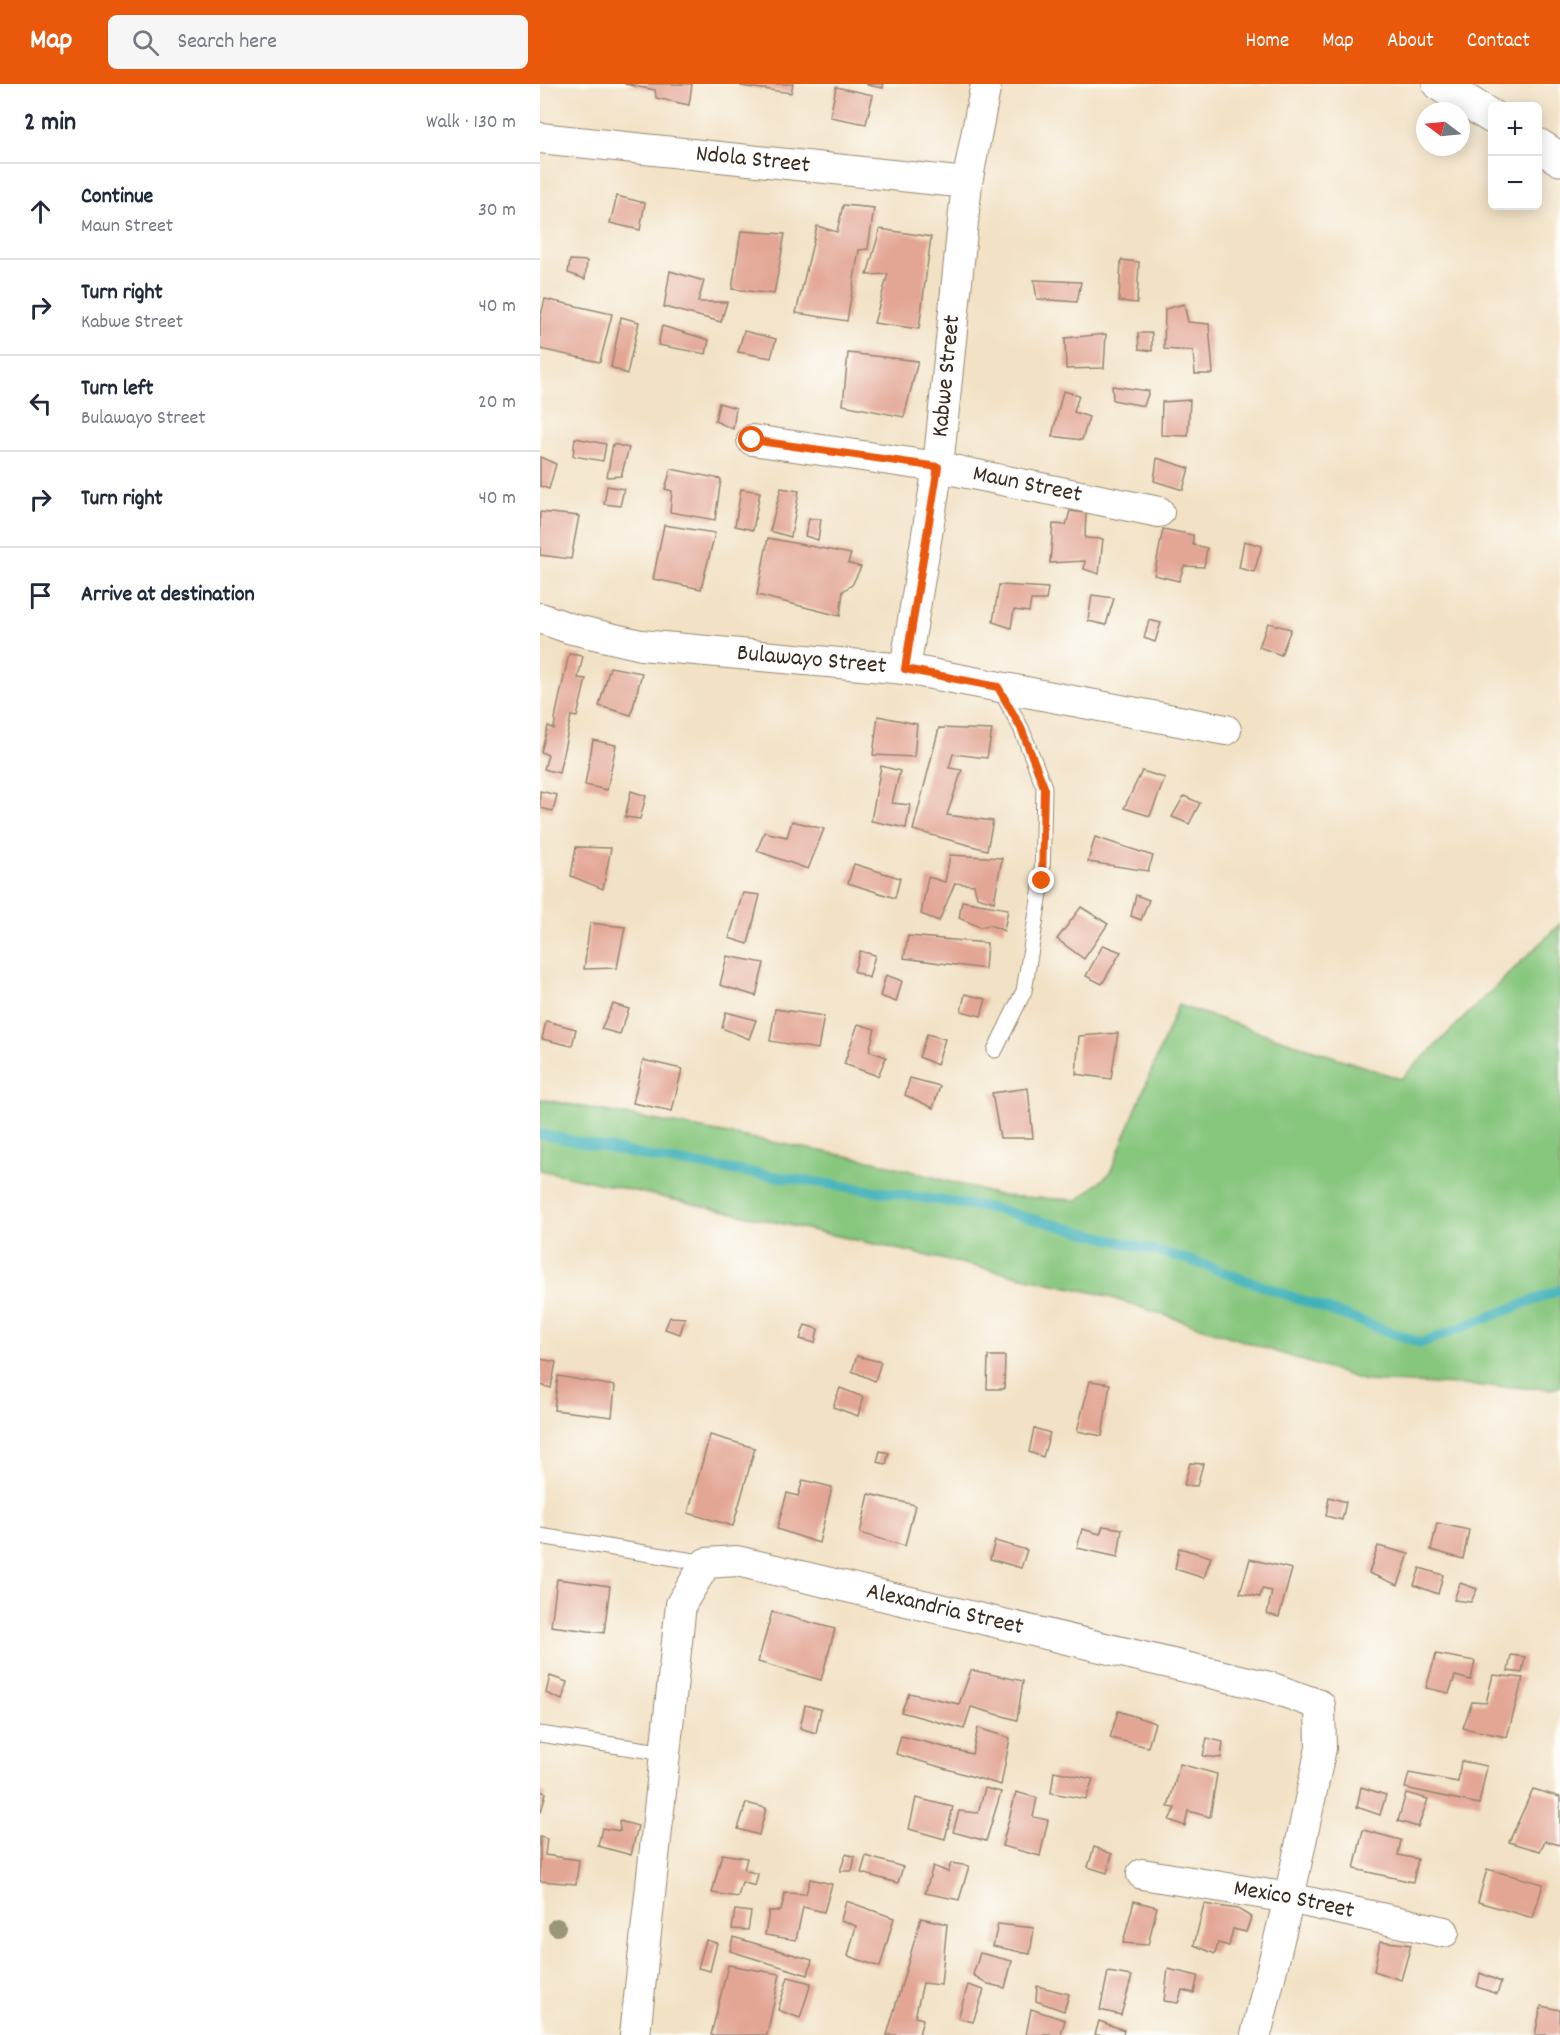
<!DOCTYPE html>
<html lang="en">
<head>
<meta charset="utf-8">
<style>
  body { margin:0; font-family:Dekko,sans-serif; background:#f6f6f7; color:#1f2937 }
  .controls { position:absolute; right:18px; top:18px; display:grid; overflow:hidden; border-radius:9px; box-shadow:0 3px 15px #0003 }
  .controls button { width:54px; height:54px; display:grid; place-items:center; padding:0; border:0; border-bottom:2px solid #e0e1e3; background:#fff; color:#1f2937; font:30px sans-serif }
  .compass { position:absolute; left:876px; top:18px; width:54px; height:54px; border-radius:50%; background:#fff; box-shadow:0 3px 15px #0003; rotate:286deg }
  .stop { position:absolute; width:18px; height:18px; margin:-14px; border:4px solid #ea580c; border-radius:50%; background:#fff }
  .stop.end { background:#ea580c; border-color:#fff; box-shadow:0 2px 6px #0008 }
  .list { margin:0; padding:0; list-style:none }
  h2 { display:flex; justify-content:space-between; align-items:center; height:78px; margin:0; padding:0 24px; font-size:26px }
  h2 small { font-size:20px; font-weight:400; color:#747a83 }
  .list li { display:grid; grid-template-columns:39px 1fr auto; gap:18px; align-items:center; box-sizing:border-box; height:96px; padding:0 24px; border-top:2px solid #e0e1e3 }
  .list b { display:block; font-size:22px; white-space:nowrap }
  .list p { margin:0; font-size:20px; white-space:nowrap; color:#747a83 }
  .list em { font-size:20px; font-style:normal; color:#747a83 }
  .icon { flex:none; width:33px; height:33px; fill:none; stroke:currentColor; stroke-width:2; stroke-linecap:round; stroke-linejoin:round }
  .map { position:relative; flex:none; width:1020px; height:1951px; overflow:hidden }
  header { display:flex; align-items:center; gap:36px; box-sizing:border-box; height:84px; padding:0 30px; background:#ea580c; color:#fff }
  header strong { font-size:28px }
  nav { display:flex; gap:33px; margin-inline-start:auto; font-size:21px }
  .search { width:420px; height:54px; background:#f6f6f7; display:flex; align-items:center; gap:15px; box-sizing:border-box; padding:0 21px; border-radius:9px; color:#747a83; font-size:22px }
  main { display:flex }
  aside { flex:1; background:#fff }
  .map>svg:first-child { display:block }
  .green { fill:#86c67d; stroke:#60784e; stroke-width:1.5 }
  .lines { fill:none; stroke-linecap:round; stroke-linejoin:round }
  .stream { stroke:#42b2ba; stroke-width:10 }
  .building { fill:#e3a694 }
  .service-casing { stroke:#968671; stroke-width:17 }
  .minor-casing { stroke:#968671; stroke-width:32 }
  .tertiary-casing { stroke:#968671; stroke-width:35 }
  .service { stroke:#fff; stroke-width:15 }
  .minor { stroke:#fff; stroke-width:30 }
  .tertiary { stroke:#fff; stroke-width:33 }
  .tree { fill:#9a9678 }
  .route { stroke:#ea580c; stroke-width:8 }
  .labels { text-anchor:middle; dominant-baseline:central; stroke-width:4.5; stroke-linejoin:round; paint-order:stroke }
  .street-label { font-size:24px; fill:#3b2a1e; stroke:#fdfcf7 }
</style>
</head>
<body>
<header>
<strong>Map</strong>
<div class="search"><svg class="icon" aria-label="search" viewBox="0 0 24 24"><circle cx="10" cy="10" r="6"/><path d="M15 15l6 6"/></svg>Search here</div>
<nav><a>Home</a><a>Map</a><a>About</a><a>Contact</a></nav>
</header>
<main>
<aside>
<h2>2 min<small>Walk · 130 m</small></h2>
<ul class="list">
<li><svg class="icon" aria-label="ahead" viewBox="0 0 24 24"><path d="M12 20V5M6 11l6-6 6 6"/></svg><div><b>Continue</b><p>Maun Street</p></div><em>30 m</em></li>
<li><svg class="icon" aria-label="right" viewBox="0 0 24 24"><path d="M7 20v-9h11M14 6l5 5-5 5"/></svg><div><b>Turn right</b><p>Kabwe Street</p></div><em>40 m</em></li>
<li><svg class="icon" aria-label="left" viewBox="0 0 24 24"><path d="M17 20v-9H6M10 6l-5 5 5 5"/></svg><div><b>Turn left</b><p>Bulawayo Street</p></div><em>20 m</em></li>
<li><svg class="icon" aria-label="right" viewBox="0 0 24 24"><path d="M7 20v-9h11M14 6l5 5-5 5"/></svg><div><b>Turn right</b></div><em>40 m</em></li>
<li><svg class="icon" aria-label="arrive" viewBox="0 0 24 24"><path d="M6 21V4h12l-3 4 3 4H6"/></svg><div><b>Arrive at destination</b></div></li>
</ul>
</aside>
<div class="map">
<svg width="1020" height="1951" viewBox="0 0 1020 1951">
  <rect width="100%" height="100%" fill="#fdfcf7"/>
  <filter id="ink" filterUnits="userSpaceOnUse"><feTurbulence type="fractalNoise" baseFrequency=".0167" numOctaves="2"/><feDisplacementMap in="SourceGraphic" scale="12" xChannelSelector="R" yChannelSelector="G"/><feConvolveMatrix kernelMatrix="1 2 1 2 8 2 1 2 1" color-interpolation-filters="sRGB"/></filter>
  <filter id="wash" filterUnits="userSpaceOnUse"><feTurbulence type="fractalNoise" baseFrequency=".008" numOctaves="4" result="noise"/><feDisplacementMap in="SourceGraphic" scale="24" xChannelSelector="R" yChannelSelector="G"/><feGaussianBlur stdDeviation="1.35" result="paint"/><feColorMatrix in="noise" values="0 0 0 0 0 0 0 0 0 0 0 0 0 0 0 0 0 1.4 0 .05"/><feComposite in="paint" operator="in"/></filter>
  <g filter="url(#wash)">
    <rect width="100%" height="100%" fill="#f2e1c4"/>
    <polygon class="green" points="1020,840 1020,1302 1012,1305 825,1297 560,1210 0,1086 0,1015 334,1077 462,1112 538,1116 570,1089 638,921 861,995"/>
    <g class="lines">
      <polyline class="stream" points="0,1050 125,1076 451,1124 650,1176 881,1259 1020,1206"/>
    </g>
    <g id="blocks">
      <g class="building">
        <polygon points="84,0 152,0 149,21 116,14 115,6"/>
        <polygon points="201,0 253,0 251,9 201,2"/>
        <polygon points="327,0 343,0 343,4 327,1"/>
        <polygon points="296,3 333,11 326,40 290,33"/>
        <polygon points="77,112 105,119 100,146 70,139"/>
        <polygon points="303,121 334,124 328,165 319,166 307,237 256,229 277,142 297,148"/>
        <polygon points="340,145 391,153 379,245 334,239 348,190 327,191"/>
        <polygon points="201,147 245,150 234,210 192,205"/>
        <polygon points="30,176 47,177 45,195 28,189"/>
        <polygon points="581,176 599,178 597,219 579,217"/>
        <polygon points="130,187 164,197 158,218 187,218 181,238 124,223"/>
        <polygon points="494,196 541,198 537,218 497,215"/>
        <polygon points="5,215 72,230 60,278 0,265 0,235"/>
        <polygon points="644,220 648,238 669,240 673,290 655,290 653,267 624,265 625,225"/>
        <polygon points="81,233 99,238 87,290 71,283"/>
        <polygon points="122,242 169,256 166,270 118,261"/>
        <polygon points="204,247 236,255 231,274 198,268"/>
        <polygon points="598,249 612,249 612,267 599,265"/>
        <polygon points="566,250 564,284 526,285 525,254"/>
        <polygon points="308,269 378,277 364,333 303,321"/>
        <polygon points="572,302 609,307 604,322 573,316"/>
        <polygon points="523,307 539,311 534,328 549,333 542,356 512,352"/>
        <polygon points="650,316 648,352 621,351 622,318"/>
        <polygon points="179,319 196,324 193,345 175,337"/>
        <polygon points="35,354 66,360 63,377 33,372"/>
        <polygon points="73,360 89,364 81,392 67,393"/>
        <polygon points="0,373 16,380 9,405 0,402"/>
        <polygon points="617,374 649,384 643,406 614,397"/>
        <polygon points="131,385 181,395 175,436 130,428 132,407 125,405"/>
        <polygon points="67,402 84,405 80,422 64,420"/>
        <polygon points="241,404 259,407 251,453 230,447"/>
        <polygon points="201,405 220,408 213,446 195,442"/>
        <polygon points="530,427 546,429 545,454 563,455 559,490 544,485 545,477 510,479 513,440 526,441"/>
        <polygon points="0,428 39,432 31,475 0,471"/>
        <polygon points="269,435 281,435 278,456 265,452"/>
        <polygon points="124,441 175,449 161,505 113,495"/>
        <polygon points="623,445 653,451 653,461 667,464 664,483 644,482 639,497 614,491"/>
        <polygon points="228,454 311,470 308,479 321,483 312,501 303,507 300,532 217,511"/>
        <polygon points="704,457 722,462 714,488 699,484"/>
        <polygon points="459,501 508,504 506,516 491,516 489,528 474,526 471,544 453,538"/>
        <polygon points="552,511 574,514 566,541 548,537"/>
        <polygon points="609,536 621,539 615,558 604,554"/>
        <polygon points="728,539 751,545 741,571 719,563"/>
        <polygon points="29,570 43,572 38,594 46,595 37,633 31,632 19,689 4,685 8,671 1,668 8,642 14,645 16,629"/>
        <polygon points="70,583 102,589 91,631 59,622"/>
        <polygon points="338,632 377,640 374,673 333,671"/>
        <polygon points="399,644 452,646 447,674 413,670 409,684 422,686 407,731 453,737 447,766 373,746"/>
        <polygon points="53,656 76,661 67,706 45,701"/>
        <polygon points="341,682 360,687 352,719 370,721 366,744 331,737"/>
        <polygon points="602,687 625,694 610,732 584,724"/>
        <polygon points="0,707 17,711 13,727 0,724"/>
        <polygon points="91,707 106,712 100,735 85,733"/>
        <polygon points="644,712 660,719 649,740 632,733"/>
        <polygon points="252,737 284,745 268,785 217,767 224,748 247,753"/>
        <polygon points="555,753 613,772 608,787 548,778"/>
        <polygon points="36,763 71,764 63,805 31,792"/>
        <polygon points="410,771 462,774 454,818 437,813 434,801 415,799 399,837 381,830 388,793 405,798"/>
        <polygon points="314,780 360,794 355,814 308,799"/>
        <polygon points="203,809 220,811 208,860 189,854"/>
        <polygon points="596,811 609,816 601,836 591,832"/>
        <polygon points="422,817 468,825 464,847 450,841 440,843 419,834"/>
        <polygon points="541,823 568,840 544,875 517,855"/>
        <polygon points="50,839 85,843 77,884 44,885"/>
        <polygon points="368,852 447,859 445,885 364,874"/>
        <polygon points="563,861 581,868 562,900 546,892"/>
        <polygon points="320,867 335,871 329,894 314,887"/>
        <polygon points="187,872 224,879 216,912 180,901"/>
        <polygon points="346,891 362,897 356,918 340,912"/>
        <polygon points="425,910 446,915 441,932 421,927"/>
        <polygon points="73,920 89,925 80,950 61,945"/>
        <polygon points="235,925 284,932 278,965 230,957"/>
        <polygon points="186,928 216,936 209,955 182,944"/>
        <polygon points="6,937 36,945 32,962 2,955"/>
        <polygon points="318,940 335,945 329,967 346,973 338,992 304,980"/>
        <polygon points="578,949 571,995 536,990 539,952"/>
        <polygon points="387,950 405,955 397,981 379,973"/>
        <polygon points="103,976 142,985 132,1027 93,1019"/>
        <polygon points="370,994 400,1002 393,1024 365,1011"/>
        <polygon points="488,1004 493,1054 460,1054 452,1009"/>
        <polygon points="130,1233 145,1234 140,1250 125,1245"/>
        <polygon points="265,1241 278,1245 275,1259 260,1255"/>
        <polygon points="317,1272 341,1278 335,1297 312,1287"/>
        <polygon points="448,1272 465,1272 464,1305 447,1305"/>
        <polygon points="0,1275 16,1278 11,1304 0,1301"/>
        <polygon points="18,1292 75,1302 72,1333 14,1326"/>
        <polygon points="550,1297 570,1300 562,1352 537,1347"/>
        <polygon points="300,1304 323,1313 318,1332 293,1323"/>
        <polygon points="494,1344 510,1349 503,1373 489,1368"/>
        <polygon points="170,1351 215,1364 193,1442 148,1429"/>
        <polygon points="340,1367 349,1369 346,1380 337,1378"/>
        <polygon points="650,1379 663,1380 657,1402 644,1401"/>
        <polygon points="263,1396 292,1403 279,1459 237,1445 247,1409 258,1412"/>
        <polygon points="329,1410 375,1421 365,1462 320,1449"/>
        <polygon points="789,1413 806,1418 802,1436 786,1432"/>
        <polygon points="897,1439 929,1446 923,1475 891,1466"/>
        <polygon points="563,1442 582,1445 578,1473 537,1464 542,1445 560,1450"/>
        <polygon points="455,1457 487,1466 481,1484 450,1475"/>
        <polygon points="838,1462 869,1470 858,1501 829,1489"/>
        <polygon points="639,1464 671,1473 664,1494 635,1485"/>
        <polygon points="710,1475 752,1485 739,1533 727,1530 732,1507 722,1505 720,1513 700,1509"/>
        <polygon points="880,1484 903,1491 898,1510 874,1501"/>
        <polygon points="17,1495 70,1502 64,1549 11,1542"/>
        <polygon points="920,1499 937,1505 931,1518 914,1516"/>
        <polygon points="232,1528 295,1545 281,1596 218,1578"/>
        <polygon points="896,1570 935,1577 931,1596 915,1592 909,1609 886,1604"/>
        <polygon points="971,1571 985,1573 982,1589 968,1587"/>
        <polygon points="431,1586 483,1597 477,1636 431,1623 424,1645 361,1628 369,1609 419,1620"/>
        <polygon points="953,1591 983,1594 967,1653 923,1644 932,1618 946,1619"/>
        <polygon points="10,1592 27,1598 22,1616 6,1609"/>
        <polygon points="265,1621 281,1625 276,1649 260,1644"/>
        <polygon points="578,1627 615,1639 608,1663 570,1654"/>
        <polygon points="438,1644 470,1654 461,1701 356,1670 361,1652 432,1670"/>
        <polygon points="667,1654 683,1658 681,1674 663,1672"/>
        <polygon points="921,1677 947,1682 939,1720 865,1704 869,1689 918,1698"/>
        <polygon points="640,1680 677,1690 670,1733 648,1727 645,1742 629,1736 635,1724 628,1723"/>
        <polygon points="514,1687 553,1695 546,1715 511,1709"/>
        <polygon points="821,1703 846,1711 840,1731 817,1723"/>
        <polygon points="445,1704 461,1708 446,1757 413,1748 419,1727 438,1729"/>
        <polygon points="993,1705 1020,1713 1020,1761 1005,1757 1000,1767 969,1758"/>
        <polygon points="0,1707 6,1709 1,1728 0,1728"/>
        <polygon points="476,1708 497,1714 493,1733 508,1736 500,1772 462,1762"/>
        <polygon points="866,1709 888,1715 878,1743 858,1737"/>
        <polygon points="376,1714 413,1723 405,1755 369,1745"/>
        <polygon points="206,1719 226,1724 219,1751 198,1745"/>
        <polygon points="79,1737 98,1742 91,1771 58,1762 62,1744 80,1747"/>
        <polygon points="823,1746 861,1756 858,1771 878,1775 873,1798 814,1785"/>
        <polygon points="0,1753 7,1755 5,1771 39,1776 36,1800 0,1797"/>
        <polygon points="554,1763 572,1770 567,1789 548,1783"/>
        <polygon points="182,1770 207,1774 204,1786 218,1790 215,1802 202,1798 198,1813 172,1809"/>
        <polygon points="306,1770 315,1773 312,1787 300,1787"/>
        <polygon points="326,1772 363,1783 358,1799 321,1789"/>
        <polygon points="411,1779 429,1782 419,1816 385,1809 393,1782 408,1788"/>
        <polygon points="947,1785 1003,1800 993,1834 938,1818"/>
        <polygon points="270,1795 292,1800 284,1828 263,1823 256,1856 225,1851 229,1827 241,1827 245,1809 266,1810"/>
        <polygon points="306,1817 354,1834 340,1883 308,1872 316,1842 301,1836"/>
        <polygon points="594,1817 617,1823 608,1861 583,1859"/>
        <polygon points="664,1820 698,1825 711,1833 706,1848 693,1845 689,1862 678,1859 675,1870 654,1861"/>
        <polygon points="195,1826 211,1828 208,1846 192,1845"/>
        <polygon points="381,1834 407,1840 401,1901 383,1899 375,1933 383,1935 379,1951 347,1951"/>
        <polygon points="458,1840 494,1844 490,1870 453,1862"/>
        <polygon points="193,1853 272,1876 268,1891 190,1867"/>
        <polygon points="166,1856 177,1859 170,1887 158,1884"/>
        <polygon points="840,1857 871,1861 861,1896 834,1887"/>
        <polygon points="440,1869 472,1877 465,1904 448,1900 433,1891"/>
        <polygon points="188,1881 240,1890 227,1951 171,1951"/>
        <polygon points="628,1885 658,1892 654,1909 642,1906 638,1919 624,1917"/>
        <polygon points="568,1888 592,1892 581,1931 560,1926"/>
        <polygon points="940,1889 961,1898 957,1910 937,1903"/>
        <polygon points="248,1893 271,1899 260,1934 238,1926"/>
        <polygon points="428,1901 444,1906 433,1938 418,1934"/>
        <polygon points="497,1902 529,1910 524,1927 496,1917"/>
        <polygon points="1001,1922 1020,1926 1020,1951 995,1951"/>
        <polygon points="491,1925 525,1936 521,1951 486,1951"/>
        <polygon points="559,1937 584,1946 583,1951 555,1951"/>
      </g>
    </g>
  </g>
  <g filter="url(#ink)">
    <use href="#blocks" fill-opacity="0" stroke="#968671" stroke-width="1.5"/>
    <g class="lines">
      <g class="service-casing">
        <g id="service">
          <polyline points="455,966 484,907 502,797 504,703 481,644 459,603"/>
          <polyline points="0,1452 166,1479"/>
          <polyline points="0,1650 126,1669"/>
        </g>
      </g>
      <g class="minor-casing">
        <g id="minor">
          <path id="s1" d="M0,54l427,45"/>
          <path id="s2" d="M212,356l186,27 221,45"/>
          <path id="s3" d="M0,534l32,11 69,16 264,24 321,61"/>
          <path id="s4" d="M365,585l33,-202 29,-284 19,-99"/>
          <path id="s5" d="M602,1790l147,24 155,34"/>
          <path id="s6" d="M95,1951l46,-431 25,-41 31,-2 533,126 50,18 1,43 -32,150 -33,137"/>
        </g>
      </g>
      <g class="tertiary-casing">
        <g id="tertiary">
          <polyline points="899,0 952,33"/>
          <polyline points="998,61 1020,75"/>
        </g>
      </g>
      <use href="#service" class="service"/>
      <use href="#minor" class="minor"/>
      <use href="#tertiary" class="tertiary"/>
    </g>
    <circle class="tree" cx="17" cy="1843" r="9"/>
  </g>
  <g class="lines" filter="url(#ink)">
    <polyline class="route" points="212,356 398,383 365,585 458,603 481,644 504,703 502,797"/>
  </g>
  <g class="labels">
    <g class="street-label">
      <text stroke="none"><textPath href="#s1" startOffset="214">Ndola Street</textPath></text>
      <text stroke="none"><textPath href="#s4" startOffset="296">Kabwe Street</textPath></text>
      <text stroke="none"><textPath href="#s2" startOffset="279">Maun Street</textPath></text>
      <text stroke="none"><textPath href="#s3" startOffset="276">Bulawayo Street</textPath></text>
      <text stroke="none"><textPath href="#s6" startOffset="726">Alexandria Street</textPath></text>
      <text stroke="none"><textPath href="#s5" startOffset="154">Mexico Street</textPath></text>
    </g>
  </g>
</svg>
<div class="controls">
<button>+</button>
<button>−</button>
</div>
<svg class="compass" viewBox="-18 -18 36 36"><path d="M0-13l5 13h-10z" fill="#e53935"/><path d="M0 13l5-13h-10z" fill="#747a83"/></svg>
<div class="stop" style="left:212px;top:356px"></div>
<div class="stop end" style="left:502px;top:797px"></div>
</div>
</main>
</body>
</html>
